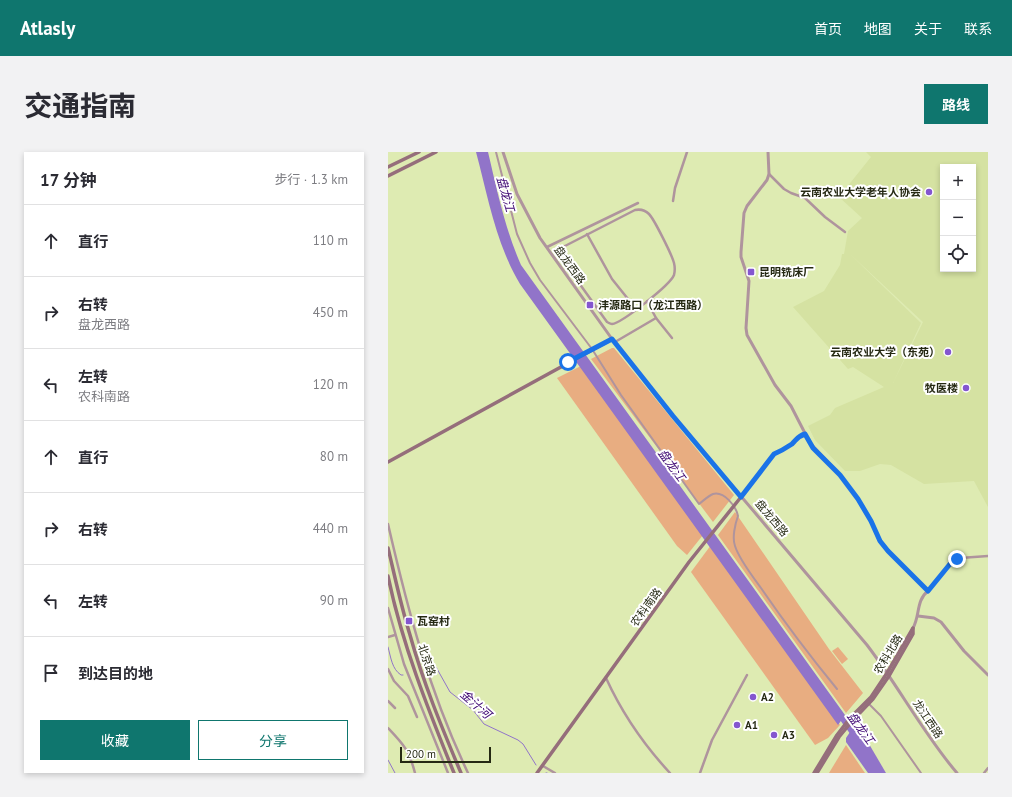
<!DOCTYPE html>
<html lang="zh">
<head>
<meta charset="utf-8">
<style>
  body { margin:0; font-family:"PT Sans","Noto Sans SC",sans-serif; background:#f2f2f3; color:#2b2b33 }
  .controls { position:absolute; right:12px; top:12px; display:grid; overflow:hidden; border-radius:0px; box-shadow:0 2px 6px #0003 }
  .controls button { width:36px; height:36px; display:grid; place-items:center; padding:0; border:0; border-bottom:1px solid #e1e1e2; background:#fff; color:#2b2b33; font:20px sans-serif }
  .scale { position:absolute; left:12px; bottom:10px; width:91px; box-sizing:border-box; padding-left:4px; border:2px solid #252913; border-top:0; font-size:11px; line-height:14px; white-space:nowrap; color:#252913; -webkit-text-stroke:3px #fff; paint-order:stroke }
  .stop { position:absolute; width:12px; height:12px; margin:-9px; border:3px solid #1a73e8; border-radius:50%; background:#fff }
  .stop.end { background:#1a73e8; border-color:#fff; box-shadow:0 1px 4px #0008 }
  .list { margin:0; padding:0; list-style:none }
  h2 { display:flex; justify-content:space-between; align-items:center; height:52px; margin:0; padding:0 16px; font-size:17px }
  h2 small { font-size:13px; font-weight:400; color:#7c7c81 }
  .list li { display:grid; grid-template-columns:26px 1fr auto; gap:12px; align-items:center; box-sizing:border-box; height:72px; padding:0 16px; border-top:1px solid #e1e1e2 }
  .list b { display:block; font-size:15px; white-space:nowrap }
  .list p { margin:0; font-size:13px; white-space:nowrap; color:#7c7c81 }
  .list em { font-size:13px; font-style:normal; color:#7c7c81 }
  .actions { display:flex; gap:8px; padding:12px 16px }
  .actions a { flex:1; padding:9px 0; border:1px solid #0f766e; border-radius:0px; text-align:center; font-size:14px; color:#0f766e }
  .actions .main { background:#0f766e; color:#fff }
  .icon { flex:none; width:22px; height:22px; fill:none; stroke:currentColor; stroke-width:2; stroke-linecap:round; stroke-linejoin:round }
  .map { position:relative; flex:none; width:600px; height:621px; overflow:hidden; border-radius:0px }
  header { display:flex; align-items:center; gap:24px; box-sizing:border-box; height:56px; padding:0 20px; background:#0f766e; color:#fff }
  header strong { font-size:19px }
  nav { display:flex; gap:22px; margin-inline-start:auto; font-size:14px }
  .intro { display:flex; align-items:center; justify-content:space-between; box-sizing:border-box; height:96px; padding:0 24px }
  h1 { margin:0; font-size:28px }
  .button { padding:10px 18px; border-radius:0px; background:#0f766e; color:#fff; font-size:14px; font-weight:700 }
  main { display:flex; gap:24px; padding:0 24px }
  aside { flex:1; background:#fff; border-radius:0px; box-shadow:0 2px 6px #0003 }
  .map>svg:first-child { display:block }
  .built { fill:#d5e2a2; fill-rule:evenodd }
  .green { fill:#e8ad81 }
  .water { fill:#9174c9 }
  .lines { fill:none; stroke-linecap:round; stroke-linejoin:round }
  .stream { stroke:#9174c9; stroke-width:1 }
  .river { stroke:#9174c9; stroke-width:5.5 }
  .pedestrian { stroke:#af949d; stroke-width:2 }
  .minor { stroke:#af949d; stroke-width:2.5 }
  .tertiary { stroke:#af949d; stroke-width:3 }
  .secondary { stroke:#956e7b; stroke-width:3.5 }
  .route { stroke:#1a73e8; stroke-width:5 }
  .poi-dot { fill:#8456cf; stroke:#fff; stroke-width:1.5 }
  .labels { text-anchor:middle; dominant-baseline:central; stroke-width:4; stroke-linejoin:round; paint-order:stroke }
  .poi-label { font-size:11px; font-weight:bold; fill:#252913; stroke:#fff; text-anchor:start }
  .street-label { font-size:11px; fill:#252913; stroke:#fff }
  .water-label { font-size:12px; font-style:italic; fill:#3c0571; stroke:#fff }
</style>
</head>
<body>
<header>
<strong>Atlasly</strong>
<nav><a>首页</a><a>地图</a><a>关于</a><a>联系</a></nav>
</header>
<div class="intro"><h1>交通指南</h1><a class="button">路线</a></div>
<main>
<aside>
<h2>17 分钟<small>步行 · 1.3 km</small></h2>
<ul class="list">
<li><svg class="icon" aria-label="ahead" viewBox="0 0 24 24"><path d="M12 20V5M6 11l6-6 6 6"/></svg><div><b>直行</b></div><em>110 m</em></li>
<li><svg class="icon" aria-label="right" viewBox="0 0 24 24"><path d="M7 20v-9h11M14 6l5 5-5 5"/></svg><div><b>右转</b><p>盘龙西路</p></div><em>450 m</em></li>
<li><svg class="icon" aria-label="left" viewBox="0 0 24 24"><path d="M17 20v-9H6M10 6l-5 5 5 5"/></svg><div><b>左转</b><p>农科南路</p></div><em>120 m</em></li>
<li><svg class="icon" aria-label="ahead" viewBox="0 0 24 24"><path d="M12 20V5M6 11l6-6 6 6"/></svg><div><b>直行</b></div><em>80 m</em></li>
<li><svg class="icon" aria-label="right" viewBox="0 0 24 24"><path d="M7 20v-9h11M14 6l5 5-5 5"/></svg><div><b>右转</b></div><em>440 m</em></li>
<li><svg class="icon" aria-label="left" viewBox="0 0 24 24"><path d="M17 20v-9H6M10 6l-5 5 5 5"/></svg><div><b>左转</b></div><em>90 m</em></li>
<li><svg class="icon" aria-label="arrive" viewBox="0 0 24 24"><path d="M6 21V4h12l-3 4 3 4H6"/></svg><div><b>到达目的地</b></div></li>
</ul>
<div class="actions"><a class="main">收藏</a><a>分享</a></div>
</aside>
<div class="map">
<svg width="600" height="621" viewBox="0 0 600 621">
  <rect width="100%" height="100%" fill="#deebb2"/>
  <path class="built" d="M478,0h122v355l-14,-26 -50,3 -33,-19 -11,-1 -20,7h-15l-30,-31 -7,-14 22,-11 5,-7 49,-21 -31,-20 -5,2 -55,-62 31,-16 16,-26 2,-11h2l4,-23 14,-13 -23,-21 32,-40zM555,15h30v102h-30zM462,102l73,68 -30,61 28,-60z"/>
  <g class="green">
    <polygon points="224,196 226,196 346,343 325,370 203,207"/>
    <polygon points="193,214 315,383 299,403 289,394 169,226"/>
    <polygon points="347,360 441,497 475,541 458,561 330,383"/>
    <polygon points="323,393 452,573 440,586 427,593 303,420"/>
    <polygon points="450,495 460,507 454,512 444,499"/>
    <polygon points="458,593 477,621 441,621"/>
  </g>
  <g class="water">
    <path d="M88,0h12c9,38 17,77 33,113l324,450 -7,10 -318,-441c-24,-40 -32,-87 -44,-132z"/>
    <polygon points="466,574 469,576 481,592 498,621 480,621 458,590 458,586"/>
  </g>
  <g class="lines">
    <g class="stream">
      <path d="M0,495c3,11 4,22 13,28h2"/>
      <polyline points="41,515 48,515 62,540 85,558 96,572 130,588 135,592 148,613"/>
      <polyline points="0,608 7,621"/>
      <polyline points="158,621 159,621"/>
    </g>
    <polyline class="river" points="451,562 467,584"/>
    <g class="pedestrian">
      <path d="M108,0l21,82 13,29 10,17 52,69 29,46 78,109c4,-3 9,-8 14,-10 11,-3 23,12 25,22 -3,8 -6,22 -3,30 4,13 18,31 26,42 24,35 49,68 76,101"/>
      <polyline points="481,552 493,564 533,621"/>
    </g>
    <g class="minor">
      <polyline points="381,22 396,37 403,41 417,46 437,65 457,80"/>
      <polyline points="285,49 287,36 299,0"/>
      <path d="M247,58c5,-1 10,0 14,4 5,5 23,41 25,49 1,4 1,8 0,12 -4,10 -52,48 -62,49 -2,0 -3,-1 -5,-2l-46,-64 -1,-7 3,-4z"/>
      <polyline points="199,82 224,127 248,157"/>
      <polyline points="159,95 250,51"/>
      <polyline points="259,149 268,166 284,186"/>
      <polyline points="227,190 268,166"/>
      <path d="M386,302c6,-3 12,-6 18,-10 5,-5 6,-8 13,-10"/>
      <path d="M0,372c20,87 41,167 80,249"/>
      <polyline points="540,439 564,409 572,406 600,404"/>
      <polyline points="0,456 16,512 60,621"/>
      <polyline points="0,485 7,483"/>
      <polyline points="0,517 6,529 20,544 29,565"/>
      <path d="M218,526c16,35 38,67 64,95"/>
      <polyline points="0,549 7,556"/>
      <path d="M0,576c16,17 21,22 27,45"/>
      <polyline points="155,614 167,621"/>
      <polyline points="312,621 324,588 359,523"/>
      <polyline points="596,621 600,616"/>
    </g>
    <g class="tertiary">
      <path d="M115,0l14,42 23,44 72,101 61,77 194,229c32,42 56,88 90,128"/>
      <path d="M380,0l1,22 -2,6 -20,26 -3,7 -3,39v5l8,24 -3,47 1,7 28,50 16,21 19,37 30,32 18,24 13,22 9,20 8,10 40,40c-12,9 -8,25 -15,37"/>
      <polyline points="353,345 386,302"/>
      <polyline points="530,464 546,466 553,470 576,499 600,523"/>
    </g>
    <g class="secondary">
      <polyline points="0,15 31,0"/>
      <polyline points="0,24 48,0"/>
      <polyline points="0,310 224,187"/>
      <path d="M0,396c7,29 13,58 22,87 13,47 32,93 51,138"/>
      <path d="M0,424c14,68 40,133 66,197"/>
      <polyline points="149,621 301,410 353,345"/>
      <polyline points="426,621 449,583 462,566 483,545 499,521 525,476"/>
      <polyline points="429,621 451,585 465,568 485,547 501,524 525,482 525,477"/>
    </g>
  </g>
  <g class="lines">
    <path class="route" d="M180,210l44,-23 61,77 68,81 33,-43c7,-3 12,-6 18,-10 5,-5 6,-8 13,-10l8,14 27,27 18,24 13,22 9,20 8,10 40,40 22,-27 7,-5"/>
  </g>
  <g class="poi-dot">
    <circle cx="541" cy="40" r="4"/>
    <rect x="359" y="116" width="8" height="8" rx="2"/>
    <rect x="198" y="149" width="8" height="8" rx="2"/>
    <circle cx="560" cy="200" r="4"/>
    <circle cx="578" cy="236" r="4"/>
    <rect x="17" y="465" width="8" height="8" rx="2"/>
    <circle cx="365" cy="545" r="4"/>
    <circle cx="349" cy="573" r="4"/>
    <circle cx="386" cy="583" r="4"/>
  </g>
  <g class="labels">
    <g class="poi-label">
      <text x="533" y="40" text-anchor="end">云南农业大学老年人协会</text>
      <text x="371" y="120">昆明铣床厂</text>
      <text x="210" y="153">沣源路口（龙江西路）</text>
      <text x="552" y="200" text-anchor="end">云南农业大学（东苑）</text>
      <text x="570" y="236" text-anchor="end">牧医楼</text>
      <text x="29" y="469">瓦窑村</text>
      <text x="373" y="545">A2</text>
      <text x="357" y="573">A1</text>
      <text x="394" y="583">A3</text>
    </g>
    <g class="street-label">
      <text transform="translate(182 113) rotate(54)">盘龙西路</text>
      <text transform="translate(384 366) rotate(50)">盘龙西路</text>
      <text transform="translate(258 455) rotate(-54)">农科南路</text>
      <text transform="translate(500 502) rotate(-59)">农科北路</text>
      <text transform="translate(39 508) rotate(72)">北京路</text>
      <text transform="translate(540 567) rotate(56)">龙江西路</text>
    </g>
    <g class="water-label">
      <text transform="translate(118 42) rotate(74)">盘龙江</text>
      <text transform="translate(284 313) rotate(54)">盘龙江</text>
      <text transform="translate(88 552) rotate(42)">金汁河</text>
      <text transform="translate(473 576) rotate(54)">盘龙江</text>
    </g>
  </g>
</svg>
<div class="controls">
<button>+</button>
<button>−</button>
<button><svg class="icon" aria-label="locate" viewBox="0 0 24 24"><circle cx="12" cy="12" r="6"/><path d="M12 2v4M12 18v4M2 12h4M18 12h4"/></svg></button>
</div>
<div class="scale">200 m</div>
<div class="stop" style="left:180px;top:210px"></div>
<div class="stop end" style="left:569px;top:407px"></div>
</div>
</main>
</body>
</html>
